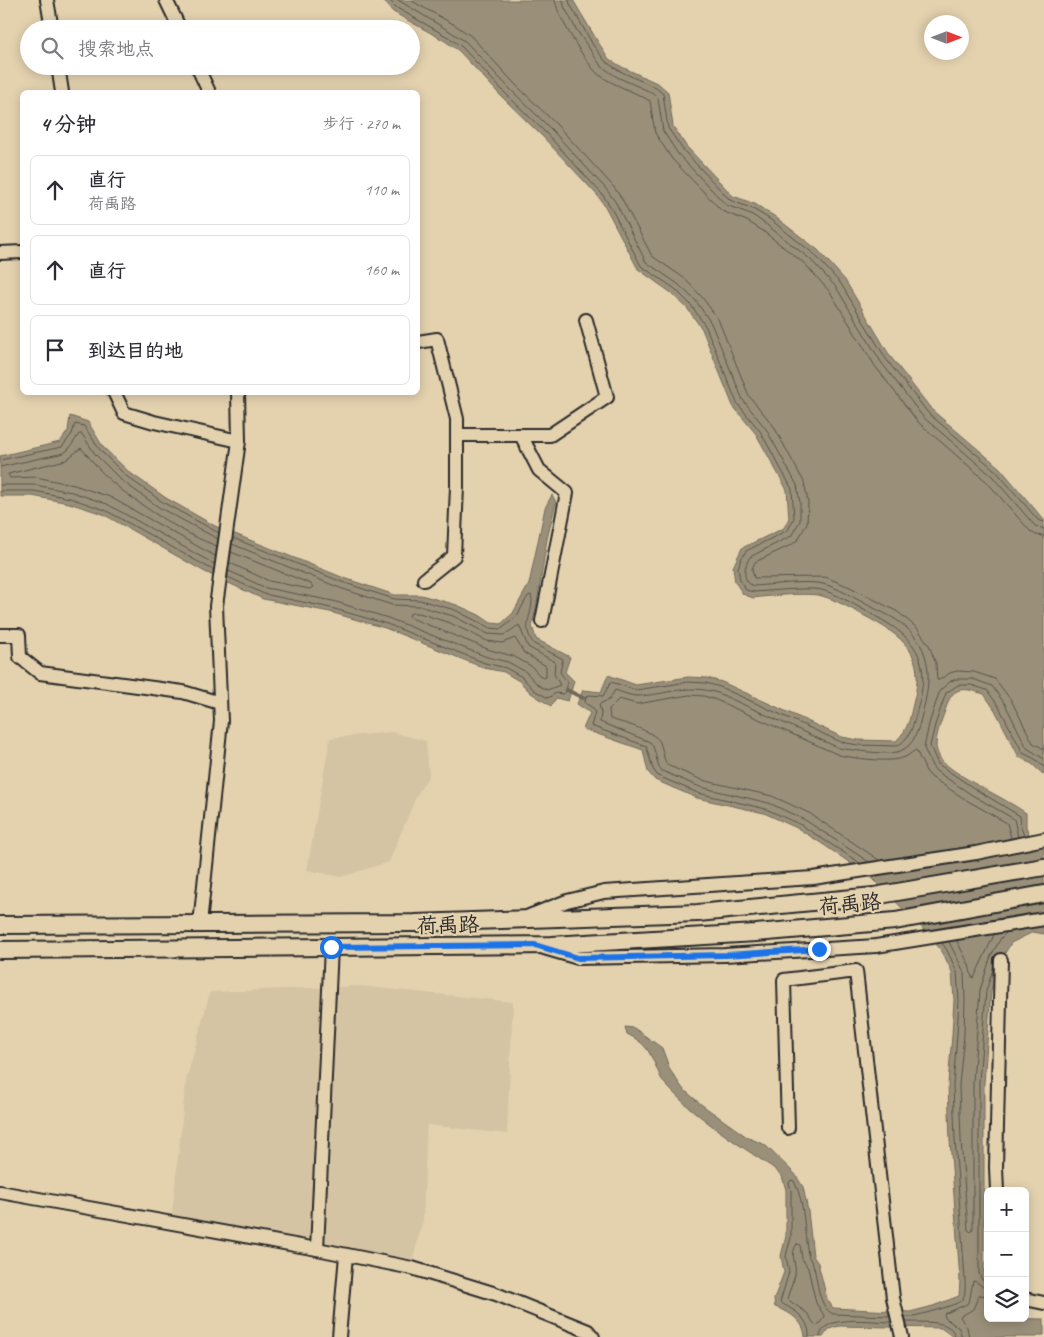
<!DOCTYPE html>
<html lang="zh">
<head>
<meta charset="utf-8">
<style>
  body { margin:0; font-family:Caveat,"LXGW WenKai TC",sans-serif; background:#f2f2f3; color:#2b2b33 }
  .controls { position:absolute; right:15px; bottom:15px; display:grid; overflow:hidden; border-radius:8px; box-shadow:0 2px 12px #0003 }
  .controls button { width:45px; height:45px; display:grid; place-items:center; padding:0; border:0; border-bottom:1px solid #e1e1e2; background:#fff; color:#2b2b33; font:25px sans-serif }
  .compass { position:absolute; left:924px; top:15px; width:45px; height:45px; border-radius:50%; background:#fff; box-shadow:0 2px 12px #0003; rotate:90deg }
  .stop { position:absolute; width:15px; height:15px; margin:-11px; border:4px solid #1a73e8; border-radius:50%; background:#fff }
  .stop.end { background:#1a73e8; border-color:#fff; box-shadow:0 1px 5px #0008 }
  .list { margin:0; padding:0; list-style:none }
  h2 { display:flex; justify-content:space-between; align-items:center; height:65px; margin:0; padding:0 20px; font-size:21px }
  h2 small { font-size:16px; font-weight:400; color:#7c7c81 }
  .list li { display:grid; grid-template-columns:32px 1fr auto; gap:15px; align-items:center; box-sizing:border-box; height:70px; margin:0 10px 10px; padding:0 10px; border:1px solid #e1e1e2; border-radius:8px }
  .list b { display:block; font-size:19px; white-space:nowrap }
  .list p { margin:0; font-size:16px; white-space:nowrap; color:#7c7c81 }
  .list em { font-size:16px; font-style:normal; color:#7c7c81 }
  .icon { flex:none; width:28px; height:28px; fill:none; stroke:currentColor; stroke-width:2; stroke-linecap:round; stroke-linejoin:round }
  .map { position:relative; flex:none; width:1044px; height:1337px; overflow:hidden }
  .search { position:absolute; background:#fff; box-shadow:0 2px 12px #0003; left:20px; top:20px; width:400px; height:55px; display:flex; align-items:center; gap:12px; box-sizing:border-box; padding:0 18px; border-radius:28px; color:#7c7c81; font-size:19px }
  .panel { position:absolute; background:#fff; box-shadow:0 2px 12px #0003; left:20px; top:90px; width:400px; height:305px; border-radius:8px }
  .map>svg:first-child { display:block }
  .built { fill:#d4c4a4 }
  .water { fill:#9a907a; stroke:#6e685a }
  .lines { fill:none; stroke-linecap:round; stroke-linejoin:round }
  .shore { stroke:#57534b; stroke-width:1 }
  .stream { stroke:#6e685a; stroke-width:4 }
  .minor-casing { stroke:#2b2b2b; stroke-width:16 }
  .major-casing { stroke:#2b2b2b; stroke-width:20 }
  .minor { stroke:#e4d2af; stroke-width:12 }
  .major { stroke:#e4d2af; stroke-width:16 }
  .route { stroke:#1a73e8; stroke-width:6 }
  .labels { text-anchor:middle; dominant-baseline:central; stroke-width:4.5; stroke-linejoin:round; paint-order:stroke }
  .street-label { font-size:21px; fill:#2b2b2b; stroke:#e4d2af }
</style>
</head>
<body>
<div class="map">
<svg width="1044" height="1337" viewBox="0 0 1044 1337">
  <rect width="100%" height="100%" fill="#e4d2af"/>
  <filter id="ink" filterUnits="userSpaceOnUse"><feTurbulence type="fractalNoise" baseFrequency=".02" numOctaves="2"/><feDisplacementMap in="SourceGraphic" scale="10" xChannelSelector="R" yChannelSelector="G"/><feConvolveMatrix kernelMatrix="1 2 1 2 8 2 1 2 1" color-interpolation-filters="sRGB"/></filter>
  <g filter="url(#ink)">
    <g class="built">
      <polygon points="392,732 426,741 429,775 416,797 389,862 341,877 307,870 330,738"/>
      <polygon points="360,986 513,1002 507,1134 427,1125 423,1220 413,1259 171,1223 186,1081 210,992"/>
    </g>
    <g class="water">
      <path d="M383,0h190l25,42 11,17 13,8 37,17 9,8 5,34 13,20 47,50 22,8 19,12 44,34 27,30 45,76 42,54 68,58 44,52v255l-12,-11 -13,-7 -24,-47 -11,-16c-17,-5 -30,-10 -37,11 -4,12 -11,27 -11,41 0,4 4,14 8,17 24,20 56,32 82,50v14l6,13 12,6v88l-11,-2 -22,11 -10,17 -10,31 -7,92v190l4,9v36l56,1v16h-6l-1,2h-84l-12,-9 -102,-2 -10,3 -6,8h-18c-1,-17 -16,-25 -30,-30l-1,-8 10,-27 -3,-16 5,-20v-46l-4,-14 -10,-9c-37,-25 -76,-49 -107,-83 -3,-3 -5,-8 -7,-13 -9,-20 -11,-27 -31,-37l-2,-7 9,1 28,20 8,22 13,19 19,16 45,32 18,8 30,29 8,13 5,24 5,45 5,7 9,36 6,9 77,4 23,-6 26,-10 1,-16 -10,-140 -2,-56 4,-49 2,-35 -2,-28 -9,-19 -13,-17 -58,-58 -48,-33 -25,-16 -35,-16 -67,-15 -42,-18 -7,-8 -5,-22 -60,-21 7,-16 -13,-9 6,-14 18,2 7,-17 28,10 52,-8 19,1 15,4 120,55 16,3 38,1c13,-13 13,-20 17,-37 14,-51 -9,-67 -50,-89 -13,-7 -27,-15 -41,-19 -13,-4 -54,0 -69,2l-10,-4 -8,-12 -2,-15 9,-19 42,-20 5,-10 -2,-28 -31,-56 -23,-28 -31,-77 -15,-21 -17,-16 -32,-23 -32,-61 -8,-12 -55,-59 -42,-41 -42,-45 -14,-10 -52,-29z"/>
      <polygon points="70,416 88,422 103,447 129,472 166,498 215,526 344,578 395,595 421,595 457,605 479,615 491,623 501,624 513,613 529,584 545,508 552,495 556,502 547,539 537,603 532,626 536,639 570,657 565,672 574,681 568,701 556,698 551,706 531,693 519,681 504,672 484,668 385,628 330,612 263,599 205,572 103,514 69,503 32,496 0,496 0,456 60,442 68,431"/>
    </g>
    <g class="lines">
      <g class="shore">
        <path d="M389,0l8,8 51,29 14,10 42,45 42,41 56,61 8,12 31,60 33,22 17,17 15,22 31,76 23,28 32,58 2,29 -6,12 -42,21 -5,8 -3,9 2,12 6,10 8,2c16,-1 55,-5 68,-2 15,4 29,13 42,20 42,22 69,40 55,93 -5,17 -6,34 -22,43l-39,-1 -17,-3 -121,-55 -14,-4 -18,-1 -52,8 -25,-8 -8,14 -15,-1 -2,2 -1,6 8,5 2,4 -4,14 55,20 7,23 5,7 40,17 68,16 35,16 59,38"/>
        <path d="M398,0l53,32 15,10 43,46 42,41 56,61 9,13 30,59 32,22 18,17 15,22 32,77 23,29 31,56 3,18v18l-9,15 -41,21c-6,9 -9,25 4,29 17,-1 54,-6 69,-2 16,4 31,14 45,21 9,5 19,9 27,14 37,24 38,56 27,95 -3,13 -7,32 -22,37 -11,5 -48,-1 -61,-3l-121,-55c-34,-10 -49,2 -81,3 -7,0 -15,-4 -22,-6l-6,10 -10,4 2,9 -1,9 50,20c7,8 5,21 12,29l38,16 69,16 36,17 64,42"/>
        <polyline points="410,0 455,25 471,36 514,83 556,124 613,186 622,199 652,256 684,278 702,297 718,319 749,396 773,425 804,482 808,502 807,523 798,540 791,545 755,562 752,569 754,578 825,577 850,587 898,612 917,628 929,645 936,664 937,680 939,680 950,673 957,671 974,672 995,679 1011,700 1033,743 1044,749"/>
        <path d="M555,0c1,14 32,65 43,74 16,12 36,17 52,27l5,32 17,26 50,52 25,10 16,10 42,33 25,28 45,74 43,56 68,59 44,50 6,4 8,1"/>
        <polyline points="563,0 564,6 576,29 601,66 617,77 653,93 658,98 663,131 678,154 726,205 751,214 767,225 810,259 836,287 881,362 923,417 992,476 1035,526 1044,529"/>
        <polyline points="569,0 570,4 593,45 606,62 620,71 656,88 663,94 668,128 683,150 730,200 753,209 771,220 814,254 841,284 886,359 928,413 996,471 1038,520 1044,522"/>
        <polyline points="0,460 62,447 72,434 75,424 84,426 100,450 126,476 164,503 219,533"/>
        <polyline points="0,467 64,453 69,449 79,434 82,434 95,454 122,481 160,508 218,539"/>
        <polyline points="0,485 35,485 72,492 107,504 214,564"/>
        <polyline points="0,491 34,491 70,498 105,510 213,570"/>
        <path d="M215,556l-105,-59 -36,-12 -38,-8 -26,1 -2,-4 58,-14 15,-12c12,13 22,28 37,39 25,20 69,49 99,59"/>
        <polyline points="230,563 269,581 310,589 313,587 311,584 231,552"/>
        <polyline points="229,571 266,588 333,601 388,618 487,657 508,662 526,672 538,685 547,690 560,685 554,674 555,662 528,647 519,625 504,635 488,634 453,616 419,606 392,605 340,588 232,544"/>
        <path d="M228,577l36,17 67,14 56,16 98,39 21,5 16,9 12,13 14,8 8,-5 7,1 2,-1 3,-10 -8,-11 3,-13 -29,-15c-15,-19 2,-33 -3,-49l-3,1 -11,20 -13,11 -3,2 -11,-1 -35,-18 -35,-10 -26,-1 -52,-17 -109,-44"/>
        <polygon points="412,613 419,613 450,623 487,641 502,643 515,638 524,653 546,666 546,677 542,678 531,666 513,656 490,650 411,618 409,615"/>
        <polyline points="1024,835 1021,828 1020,816 975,789 938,764 930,746 935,725 946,693 958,685 971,685 987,690 999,707 1023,753 1035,759 1044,767"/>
        <polyline points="1018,837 1014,819 972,795 936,771 932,766 924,748 929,724 940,690 951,681 956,679 973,679 992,686 1005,704 1027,748 1044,759"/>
        <path d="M879,860l-70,-47 -37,-17 -70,-16 -35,-15c-4,-7 -4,-15 -7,-23 -7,-12 -37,-19 -50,-23l-1,-10 10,-10 18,5 52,-9 15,1 12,4 123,55c14,3 50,8 63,3 6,-1 9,-6 14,-8l10,21 5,6 37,24 39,22 4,15"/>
        <polyline points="957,941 969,965 972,977 974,978 994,935"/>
        <polyline points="949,942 964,972 965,1000 964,1035 959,1085 961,1140 968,1230 971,1232 973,1230 973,1082 980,990 991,956 1001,938 1006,933"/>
        <path d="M797,1244l3,1 2,14 6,9 8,35 9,14 -8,9 -2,-1 -8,-12 -20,-14c2,-8 6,-16 8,-24 2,-11 -6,-21 2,-31z"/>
        <polyline points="988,1282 982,1280 979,1273 979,1082 986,991 993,969"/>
        <path d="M905,1317h6c10,-3 45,-11 51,-17 4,-5 3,-15 3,-21l-10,-139 -2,-55 4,-50 2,-35 -2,-28 -10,-22 -5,-7"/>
        <path d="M906,1322c14,1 47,-4 49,15"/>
        <path d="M809,1337c1,-13 -8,-23 -19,-29 -4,-3 -7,-3 -10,-6l9,-30 -3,-16 5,-19v-47l-2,-7 2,-3 3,1c12,23 9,49 14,73 1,5 5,9 6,14 4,13 4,39 19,46l56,2"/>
        <path d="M820,1337c2,-24 53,-15 71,-15"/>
        <path d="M962,1337l-3,-9 -14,-10 -1,-4 23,-10 3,-6 3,-17c5,0 8,7 15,7"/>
        <polyline points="969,1337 967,1327 960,1317 973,1309 979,1295 988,1296"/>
      </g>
      <polyline class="stream" points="567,690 583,698"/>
      <g class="minor-casing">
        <g id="minor">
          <polyline points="47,0 52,29"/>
          <polyline points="166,0 180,29"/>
          <polyline points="58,66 62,92"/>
          <polyline points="197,66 209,92"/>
          <polyline points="0,253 22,252"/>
          <polyline points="418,342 437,339 457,419 457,487 454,556 424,580"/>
          <polyline points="114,392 124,413 154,422 239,441"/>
          <polyline points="457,435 550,435 607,397 586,320"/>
          <polyline points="521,435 539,470 567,493 542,621"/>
          <polyline points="0,635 19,635 20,657 40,673 183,692 220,703"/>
          <polyline points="529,916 567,901 604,892 813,878 976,853 1044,839"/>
          <polyline points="200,924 221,721 216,606 239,441 238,392"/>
          <polyline points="544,948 578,958 725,955 876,946 1044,919"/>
          <polyline points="788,1128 784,980 856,971 893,1298 902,1337"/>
          <polyline points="997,1191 996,1167 1001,960"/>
          <polyline points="0,1192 317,1249 331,947"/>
          <polyline points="317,1249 412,1268 496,1294 588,1331 593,1337"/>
          <polyline points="1025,1299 1044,1303"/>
          <polyline points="339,1337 346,1255"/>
        </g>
      </g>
      <g class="major-casing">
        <g id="major">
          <polyline points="0,925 415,923 698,913 874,896 1044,867"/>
          <polyline points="0,950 552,945 756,933 895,921 1044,894"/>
        </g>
      </g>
      <use href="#minor" class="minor"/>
      <use href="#major" class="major"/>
    </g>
  </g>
  <g class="lines" filter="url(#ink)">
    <polyline class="route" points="331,947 535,945 578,958 726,955 819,949"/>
  </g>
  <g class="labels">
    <g class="street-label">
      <text transform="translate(850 904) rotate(-5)">荷禹路</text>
      <text transform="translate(448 925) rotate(-1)">荷禹路</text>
    </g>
  </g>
</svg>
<div class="controls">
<button>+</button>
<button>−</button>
<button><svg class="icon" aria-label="layers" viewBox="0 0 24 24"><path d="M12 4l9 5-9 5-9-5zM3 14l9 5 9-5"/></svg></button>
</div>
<svg class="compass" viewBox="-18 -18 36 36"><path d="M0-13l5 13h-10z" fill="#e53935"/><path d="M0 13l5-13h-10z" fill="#7c7c81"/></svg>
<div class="stop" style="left:331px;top:947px"></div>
<div class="stop end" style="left:819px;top:949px"></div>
<div class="search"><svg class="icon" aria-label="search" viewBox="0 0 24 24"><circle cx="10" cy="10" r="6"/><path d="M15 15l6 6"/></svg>搜索地点</div>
<section class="panel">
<h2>4 分钟<small>步行 · 270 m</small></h2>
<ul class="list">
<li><svg class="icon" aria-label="ahead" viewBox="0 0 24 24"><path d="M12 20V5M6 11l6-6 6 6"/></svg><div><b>直行</b><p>荷禹路</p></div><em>110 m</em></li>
<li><svg class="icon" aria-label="ahead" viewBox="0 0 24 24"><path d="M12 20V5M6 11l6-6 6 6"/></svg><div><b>直行</b></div><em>160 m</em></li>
<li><svg class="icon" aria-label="arrive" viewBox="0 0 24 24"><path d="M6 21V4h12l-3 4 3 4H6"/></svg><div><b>到达目的地</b></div></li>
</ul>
</section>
</div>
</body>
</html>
